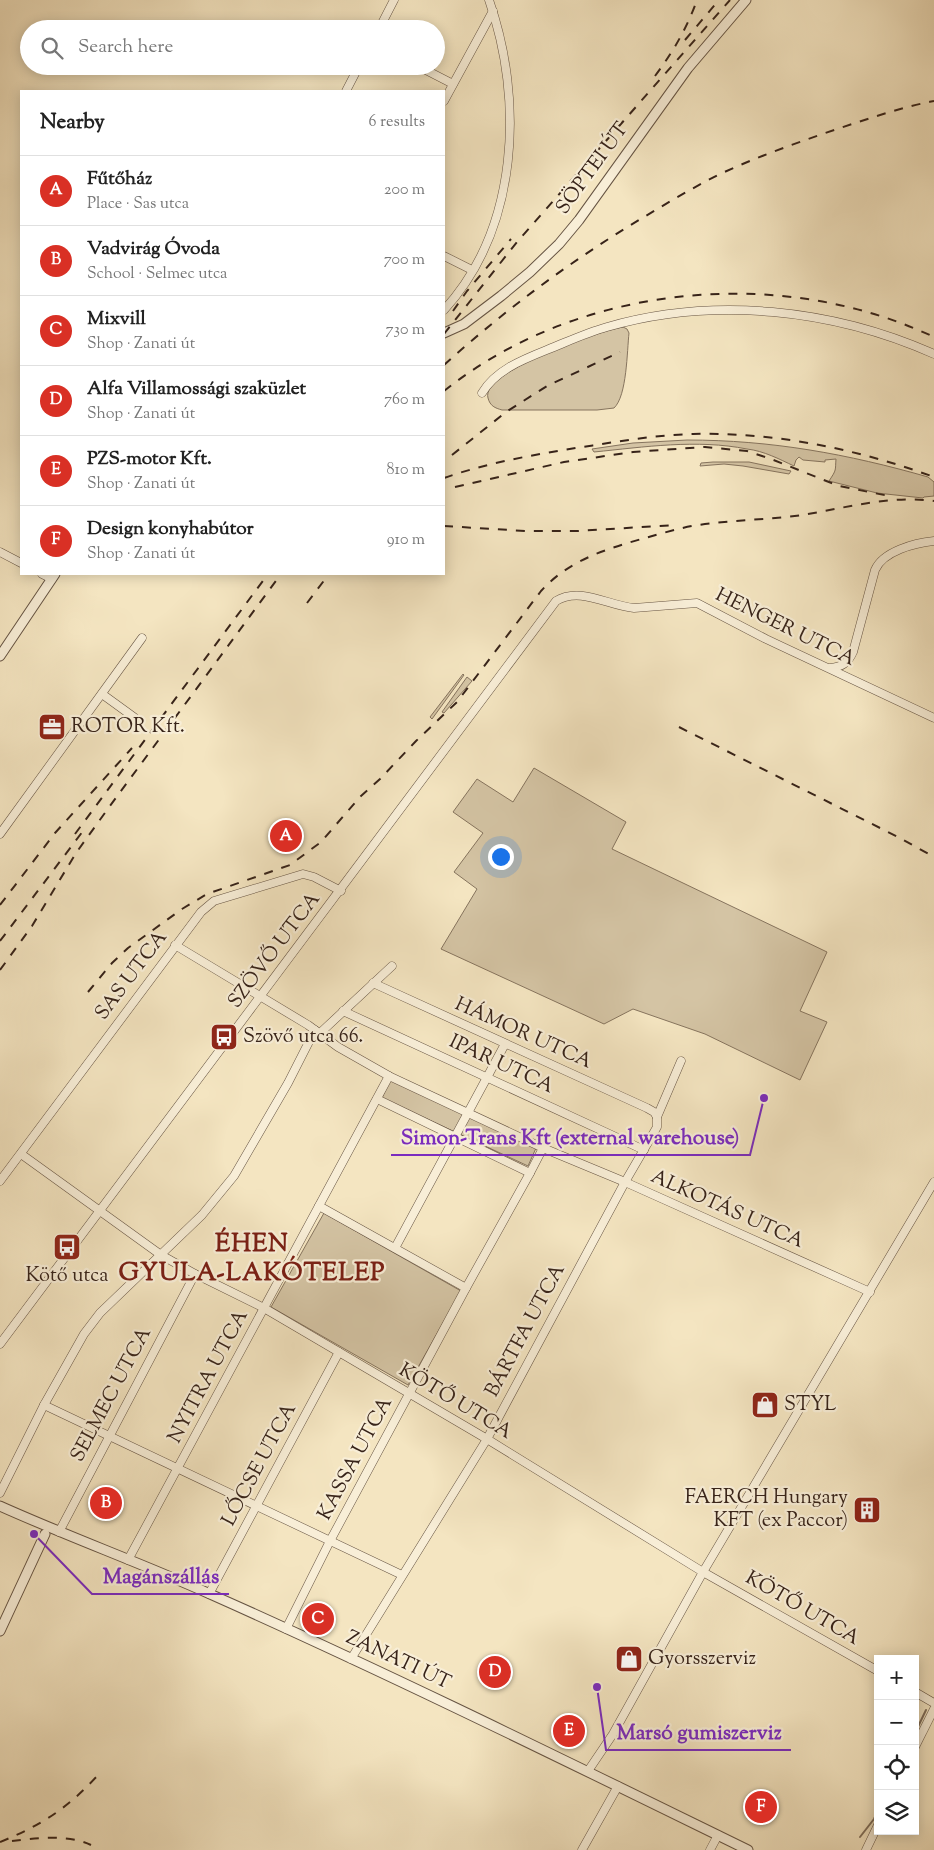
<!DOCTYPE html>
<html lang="en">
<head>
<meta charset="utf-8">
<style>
  body { margin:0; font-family:"Sorts Mill Goudy",serif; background:#f2f2f2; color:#222 }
  .controls { position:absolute; right:15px; bottom:15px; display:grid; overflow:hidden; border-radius:0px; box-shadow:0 2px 12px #0003 }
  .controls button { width:45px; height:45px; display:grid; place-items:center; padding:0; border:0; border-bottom:1px solid #e0e0e0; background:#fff; color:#222; font:25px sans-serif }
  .you { position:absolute; left:500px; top:856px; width:18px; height:18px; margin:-12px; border:4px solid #fff; border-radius:50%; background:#1a73e8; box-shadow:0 0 0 8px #1a73e833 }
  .badge { display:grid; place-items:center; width:32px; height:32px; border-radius:50%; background:#d93025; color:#fff; font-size:16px; font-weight:700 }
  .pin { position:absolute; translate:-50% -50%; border:2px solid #fff; box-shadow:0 1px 5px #0006 }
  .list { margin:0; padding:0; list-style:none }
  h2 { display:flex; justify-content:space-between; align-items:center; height:65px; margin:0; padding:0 20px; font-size:21px }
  h2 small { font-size:16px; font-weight:400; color:#767676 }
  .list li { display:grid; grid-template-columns:32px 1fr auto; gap:15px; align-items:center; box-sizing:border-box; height:70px; padding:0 20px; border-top:1px solid #e0e0e0 }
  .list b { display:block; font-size:19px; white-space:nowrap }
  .list p { margin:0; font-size:16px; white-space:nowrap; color:#767676 }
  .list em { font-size:16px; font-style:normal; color:#767676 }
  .icon { flex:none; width:28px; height:28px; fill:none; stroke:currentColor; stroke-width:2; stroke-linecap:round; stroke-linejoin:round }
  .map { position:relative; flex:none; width:934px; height:1850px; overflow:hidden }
  .search { position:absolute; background:#fff; box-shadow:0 2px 12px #0003; left:20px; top:20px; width:425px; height:55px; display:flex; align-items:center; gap:12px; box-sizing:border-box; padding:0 18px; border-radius:28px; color:#767676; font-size:19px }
  .panel { position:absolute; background:#fff; box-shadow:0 2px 12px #0003; left:20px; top:90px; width:425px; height:485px; border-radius:0px }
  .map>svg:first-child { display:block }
  .green { fill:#d4c4a4; stroke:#86745e }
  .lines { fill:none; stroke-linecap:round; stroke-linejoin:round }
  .stream { stroke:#82705c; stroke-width:2 }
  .minor-casing { stroke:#665443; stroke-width:9 }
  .tertiary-casing { stroke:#665443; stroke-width:11 }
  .minor { stroke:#f8eed7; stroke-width:8 }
  .tertiary { stroke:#f8eed7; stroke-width:9 }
  .rail { stroke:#372319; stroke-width:2; stroke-dasharray:9 9; stroke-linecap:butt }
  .labels { text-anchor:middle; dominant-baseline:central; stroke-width:4.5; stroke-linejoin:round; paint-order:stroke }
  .street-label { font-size:20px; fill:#372319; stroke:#f8eed7 }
  .poi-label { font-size:20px; fill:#372319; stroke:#f8eed7; text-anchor:start }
  .district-label { font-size:25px; font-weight:bold; letter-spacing:1px; fill:#7a1f14; stroke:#f8eed7 }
  .leader { fill:none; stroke:#7b2cbf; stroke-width:2 }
  .callout-dot { fill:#7b2cbf; stroke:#f8eed7; stroke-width:2 }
  .callout-label { font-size:21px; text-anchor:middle; font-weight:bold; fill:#7b2cbf; stroke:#f8eed7; stroke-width:4.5; stroke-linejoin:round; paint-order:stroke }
</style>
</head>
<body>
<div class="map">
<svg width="934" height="1850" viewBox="0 0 934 1850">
  <rect width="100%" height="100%" fill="#f4e5c1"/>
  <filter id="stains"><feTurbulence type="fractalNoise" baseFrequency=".004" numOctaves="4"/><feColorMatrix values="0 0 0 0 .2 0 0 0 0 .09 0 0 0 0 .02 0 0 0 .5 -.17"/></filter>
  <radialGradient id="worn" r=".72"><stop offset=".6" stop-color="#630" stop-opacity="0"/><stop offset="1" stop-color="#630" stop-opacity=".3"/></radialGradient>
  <g class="green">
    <path d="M623,327l4,2 2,4c-2,18 -2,63 -15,75l-17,2h-95c-7,-2 -12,-4 -14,-12 -8,-26 113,-68 135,-71z"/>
    <path d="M687,440c84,0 161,14 241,37l6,5v14l-10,1 -1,1 -46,-5 -48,-12c8,-12 6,-10 7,-22l-11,1v2l-22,-2 -4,-3 -3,3 -2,6c-15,-7 -30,-15 -47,-17 -50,-10 -103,-2 -153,3l-2,-3 41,-6z"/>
    <polygon points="713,462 749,462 791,471 789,474 743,466 724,464 700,466 701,463"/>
    <polygon points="463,674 464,675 432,719 430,717"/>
    <polygon points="467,677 472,681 444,713 442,712"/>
    <polygon points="534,768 626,822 612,849 827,952 800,1011 827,1022 800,1080 705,1034 633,1009 604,1024 441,949 477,889 454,872 483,833 453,812 477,779 513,802"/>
    <polygon points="390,1080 536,1148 528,1166 382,1098"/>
    <polygon points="324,1213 461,1291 408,1385 271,1307"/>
  </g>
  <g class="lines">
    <g class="stream">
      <polyline points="915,1733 926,1710"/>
      <polyline points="860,1837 874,1819 878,1811"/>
    </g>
    <g class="minor-casing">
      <g id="minor">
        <polyline points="379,29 394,0"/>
        <polyline points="418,66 453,84"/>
        <polyline points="346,91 359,66"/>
        <polyline points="444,101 493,11"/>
        <polyline points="444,256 472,270"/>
        <path d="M444,310c75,-82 80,-210 45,-310"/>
        <path d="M482,393c15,-25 45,-35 72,-46 17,-7 35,-15 53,-20 107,-31 226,-18 327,27"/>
        <polyline points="0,552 21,563"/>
        <polyline points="42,574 52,579"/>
        <path d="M830,668c12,-1 18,-5 23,-16l22,-82c8,-19 40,-27 59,-29"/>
        <polyline points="102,694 135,718"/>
        <polyline points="0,834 142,638"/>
        <polyline points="175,945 308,1025 338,1047 389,1076 543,1148 625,1182 870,1292"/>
        <polyline points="373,983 647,1108 654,1112 657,1117"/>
        <polyline points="343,1011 644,1150"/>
        <polyline points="319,1034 392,966"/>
        <polyline points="377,1099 530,1173"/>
        <polyline points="21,1154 161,1255 195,1274 264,1308 487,1439 703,1572 878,1671"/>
        <polyline points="0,1181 201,912 214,901 303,874 314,877 341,891"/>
        <polyline points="319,1206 466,1288"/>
        <polyline points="395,1248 505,1044"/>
        <path d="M0,1344l556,-743c24,-15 53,5 78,7l63,-5 69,36 168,79"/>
        <polyline points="44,1405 402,1575"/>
        <polyline points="0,1493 44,1405 84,1334 100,1313 202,1215 234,1176 288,1083 315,1030"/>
        <polyline points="59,1532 195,1274"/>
        <polyline points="128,1560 389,1076"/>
        <polyline points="209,1594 339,1352"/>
        <polyline points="286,1629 330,1541 466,1288 530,1173 543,1148"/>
        <polyline points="351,1659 487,1439 625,1182 657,1127 657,1117 681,1061"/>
        <polyline points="915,1692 934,1703"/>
        <polyline points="915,1747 934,1709"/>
        <polyline points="588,1771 613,1734 703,1572 934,1182"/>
        <polyline points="582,1850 618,1786"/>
        <polyline points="710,1850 718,1835"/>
        <polyline points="866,1850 878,1825"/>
      </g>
    </g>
    <g class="tertiary-casing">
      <g id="tertiary">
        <polyline points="444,333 464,324 501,296 530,272 559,244 579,220 688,68 746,0"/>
        <polyline points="0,656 55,574"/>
        <path d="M0,1506c69,31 141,57 210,88 182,81 360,169 538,256"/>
        <polyline points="0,1631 45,1534"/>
      </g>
    </g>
    <use href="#minor" class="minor"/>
    <use href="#tertiary" class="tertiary"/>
    <g class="rail">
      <polyline points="685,40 719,0"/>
      <path d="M655,76c18,-24 32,-48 42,-76"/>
      <polyline points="453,311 467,291 511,239"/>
      <polyline points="444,334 517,242 730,0"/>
      <path d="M444,365c62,-56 128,-105 200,-148 25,-15 50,-30 76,-43 39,-18 79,-32 120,-46 31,-10 62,-21 94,-27"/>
      <path d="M444,391c134,-107 335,-127 490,-54"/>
      <polyline points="452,455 506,412 547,386 620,352"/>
      <path d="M444,478c43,-15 88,-23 132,-30 39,-6 78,-13 117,-14 82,-2 164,15 241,43"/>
      <polyline points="455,487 564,462 633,452 705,447 747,451 771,459 839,486 889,496"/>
      <polyline points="444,526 526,531 577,531 675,525"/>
      <polyline points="307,603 329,574"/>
      <polyline points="679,727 898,837 934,857"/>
      <polyline points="75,834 268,574"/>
      <polyline points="0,905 55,833 132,748"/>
      <polyline points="0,941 83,831"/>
      <polyline points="0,970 32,926 76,853 107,810 281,574"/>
      <path d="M88,992l24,-29 16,-15 54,-39 25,-15 83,-29 31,-23 39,-45 20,-18 36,-38 41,-39 84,-111c28,-31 65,-42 104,-53 15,-4 31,-9 47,-12 37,-6 74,-6 110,-11 44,-7 87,-20 132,-14"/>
      <path d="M12,1841c25,-3 55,-7 79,4"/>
      <path d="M0,1842c42,-17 68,-34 98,-67"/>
    </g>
  </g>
  <defs>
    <g id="office-square" transform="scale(1.4375)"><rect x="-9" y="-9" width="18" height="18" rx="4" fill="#8f2418" stroke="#f8eed7"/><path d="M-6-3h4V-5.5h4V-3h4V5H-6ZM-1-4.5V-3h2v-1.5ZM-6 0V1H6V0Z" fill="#fff"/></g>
    <g id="bus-square" transform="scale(1.4375)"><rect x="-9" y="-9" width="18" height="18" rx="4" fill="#8f2418" stroke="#f8eed7"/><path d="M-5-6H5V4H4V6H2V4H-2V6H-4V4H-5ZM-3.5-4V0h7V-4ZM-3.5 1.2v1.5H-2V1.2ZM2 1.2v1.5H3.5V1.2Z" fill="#fff"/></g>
    <g id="shop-square" transform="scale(1.4375)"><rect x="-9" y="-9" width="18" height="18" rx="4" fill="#8f2418" stroke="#f8eed7"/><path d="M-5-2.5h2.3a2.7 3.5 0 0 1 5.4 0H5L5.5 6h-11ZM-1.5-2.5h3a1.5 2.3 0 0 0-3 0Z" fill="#fff"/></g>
    <g id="building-square" transform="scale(1.4375)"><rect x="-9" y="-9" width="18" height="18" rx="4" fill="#8f2418" stroke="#f8eed7"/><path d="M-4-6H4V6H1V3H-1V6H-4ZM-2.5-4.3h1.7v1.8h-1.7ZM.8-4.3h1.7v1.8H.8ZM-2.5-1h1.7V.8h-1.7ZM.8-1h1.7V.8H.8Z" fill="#fff"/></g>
  </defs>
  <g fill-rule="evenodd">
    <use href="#office-square" x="52" y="727"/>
    <use href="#bus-square" x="224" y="1037"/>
    <use href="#bus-square" x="67" y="1247"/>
    <use href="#shop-square" x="765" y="1405"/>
    <use href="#building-square" x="867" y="1510"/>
    <use href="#shop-square" x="629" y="1659"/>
  </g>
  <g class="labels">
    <g class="street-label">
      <text transform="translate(593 169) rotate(-54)">SÖPTEI ÚT</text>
      <text transform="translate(785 628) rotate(26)">HENGER UTCA</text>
      <text transform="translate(275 951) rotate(-53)">SZÖVŐ UTCA</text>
      <text transform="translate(132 976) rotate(-53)">SAS UTCA</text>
      <text transform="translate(523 1034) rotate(24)">HÁMOR UTCA</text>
      <text transform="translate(501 1065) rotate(25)">IPAR UTCA</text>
      <text transform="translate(727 1210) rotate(24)">ALKOTÁS UTCA</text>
      <text transform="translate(526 1331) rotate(-62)">BÁRTFA UTCA</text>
      <text transform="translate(209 1377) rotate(-62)">NYITRA UTCA</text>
      <text transform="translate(112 1395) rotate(-62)">SELMEC UTCA</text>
      <text transform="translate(455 1402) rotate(31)">KÖTŐ UTCA</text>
      <text transform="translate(356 1459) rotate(-62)">KASSA UTCA</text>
      <text transform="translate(260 1465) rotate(-62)">LŐCSE UTCA</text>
      <text transform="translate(802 1609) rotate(30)">KÖTŐ UTCA</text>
      <text transform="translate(398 1661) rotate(25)">ZANATI ÚT</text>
    </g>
    <g class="poi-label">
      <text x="71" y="727">ROTOR Kft.</text>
      <text x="243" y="1037">Szövő utca 66.</text>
      <text x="67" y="1276" text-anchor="middle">Kötő utca</text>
      <text x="784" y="1405">STYL</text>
      <text x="848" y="1498" text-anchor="end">FAERCH Hungary<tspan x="848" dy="23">KFT (ex Paccor)</tspan></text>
      <text x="648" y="1659">Gyorsszerviz</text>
    </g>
    <g class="district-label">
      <text x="252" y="1245">ÉHEN<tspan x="252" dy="29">GYULA-LAKÓTELEP</tspan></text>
    </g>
  </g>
  <path class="leader" d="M764 1098L750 1155H391M34 1534L92 1594H229M597 1687L606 1750H791"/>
  <g class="callout-dot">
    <circle cx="764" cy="1098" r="5"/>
    <circle cx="34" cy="1534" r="5"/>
    <circle cx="597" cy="1687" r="5"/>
  </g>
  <g class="callout-label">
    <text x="570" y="1144">Simon-Trans Kft (external warehouse)</text>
    <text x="161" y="1583">Magánszállás</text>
    <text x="699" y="1739">Marsó gumiszerviz</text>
  </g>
  <rect width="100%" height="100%" filter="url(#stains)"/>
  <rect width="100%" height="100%" fill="url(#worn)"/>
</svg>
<div class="controls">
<button>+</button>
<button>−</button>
<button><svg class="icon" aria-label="locate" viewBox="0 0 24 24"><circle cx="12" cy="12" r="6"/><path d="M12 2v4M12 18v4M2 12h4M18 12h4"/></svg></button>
<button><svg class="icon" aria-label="layers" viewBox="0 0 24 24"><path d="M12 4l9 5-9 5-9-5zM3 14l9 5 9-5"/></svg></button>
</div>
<div class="you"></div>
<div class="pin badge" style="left:286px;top:836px">A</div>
<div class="pin badge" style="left:106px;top:1503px">B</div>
<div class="pin badge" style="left:318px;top:1619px">C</div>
<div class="pin badge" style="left:495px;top:1672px">D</div>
<div class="pin badge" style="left:569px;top:1731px">E</div>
<div class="pin badge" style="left:761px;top:1807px">F</div>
<div class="search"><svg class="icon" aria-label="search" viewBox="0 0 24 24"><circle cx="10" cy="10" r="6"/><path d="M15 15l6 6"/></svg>Search here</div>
<section class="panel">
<h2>Nearby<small>6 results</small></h2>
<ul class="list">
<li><span class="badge">A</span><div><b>Fűtőház</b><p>Place · Sas utca</p></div><em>200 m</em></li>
<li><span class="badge">B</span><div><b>Vadvirág Óvoda</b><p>School · Selmec utca</p></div><em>700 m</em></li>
<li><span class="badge">C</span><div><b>Mixvill</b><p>Shop · Zanati út</p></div><em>730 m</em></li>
<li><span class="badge">D</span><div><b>Alfa Villamossági szaküzlet</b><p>Shop · Zanati út</p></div><em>760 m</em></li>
<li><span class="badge">E</span><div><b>PZS-motor Kft.</b><p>Shop · Zanati út</p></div><em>810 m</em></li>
<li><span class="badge">F</span><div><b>Design konyhabútor</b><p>Shop · Zanati út</p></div><em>910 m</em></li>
</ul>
</section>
</div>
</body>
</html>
